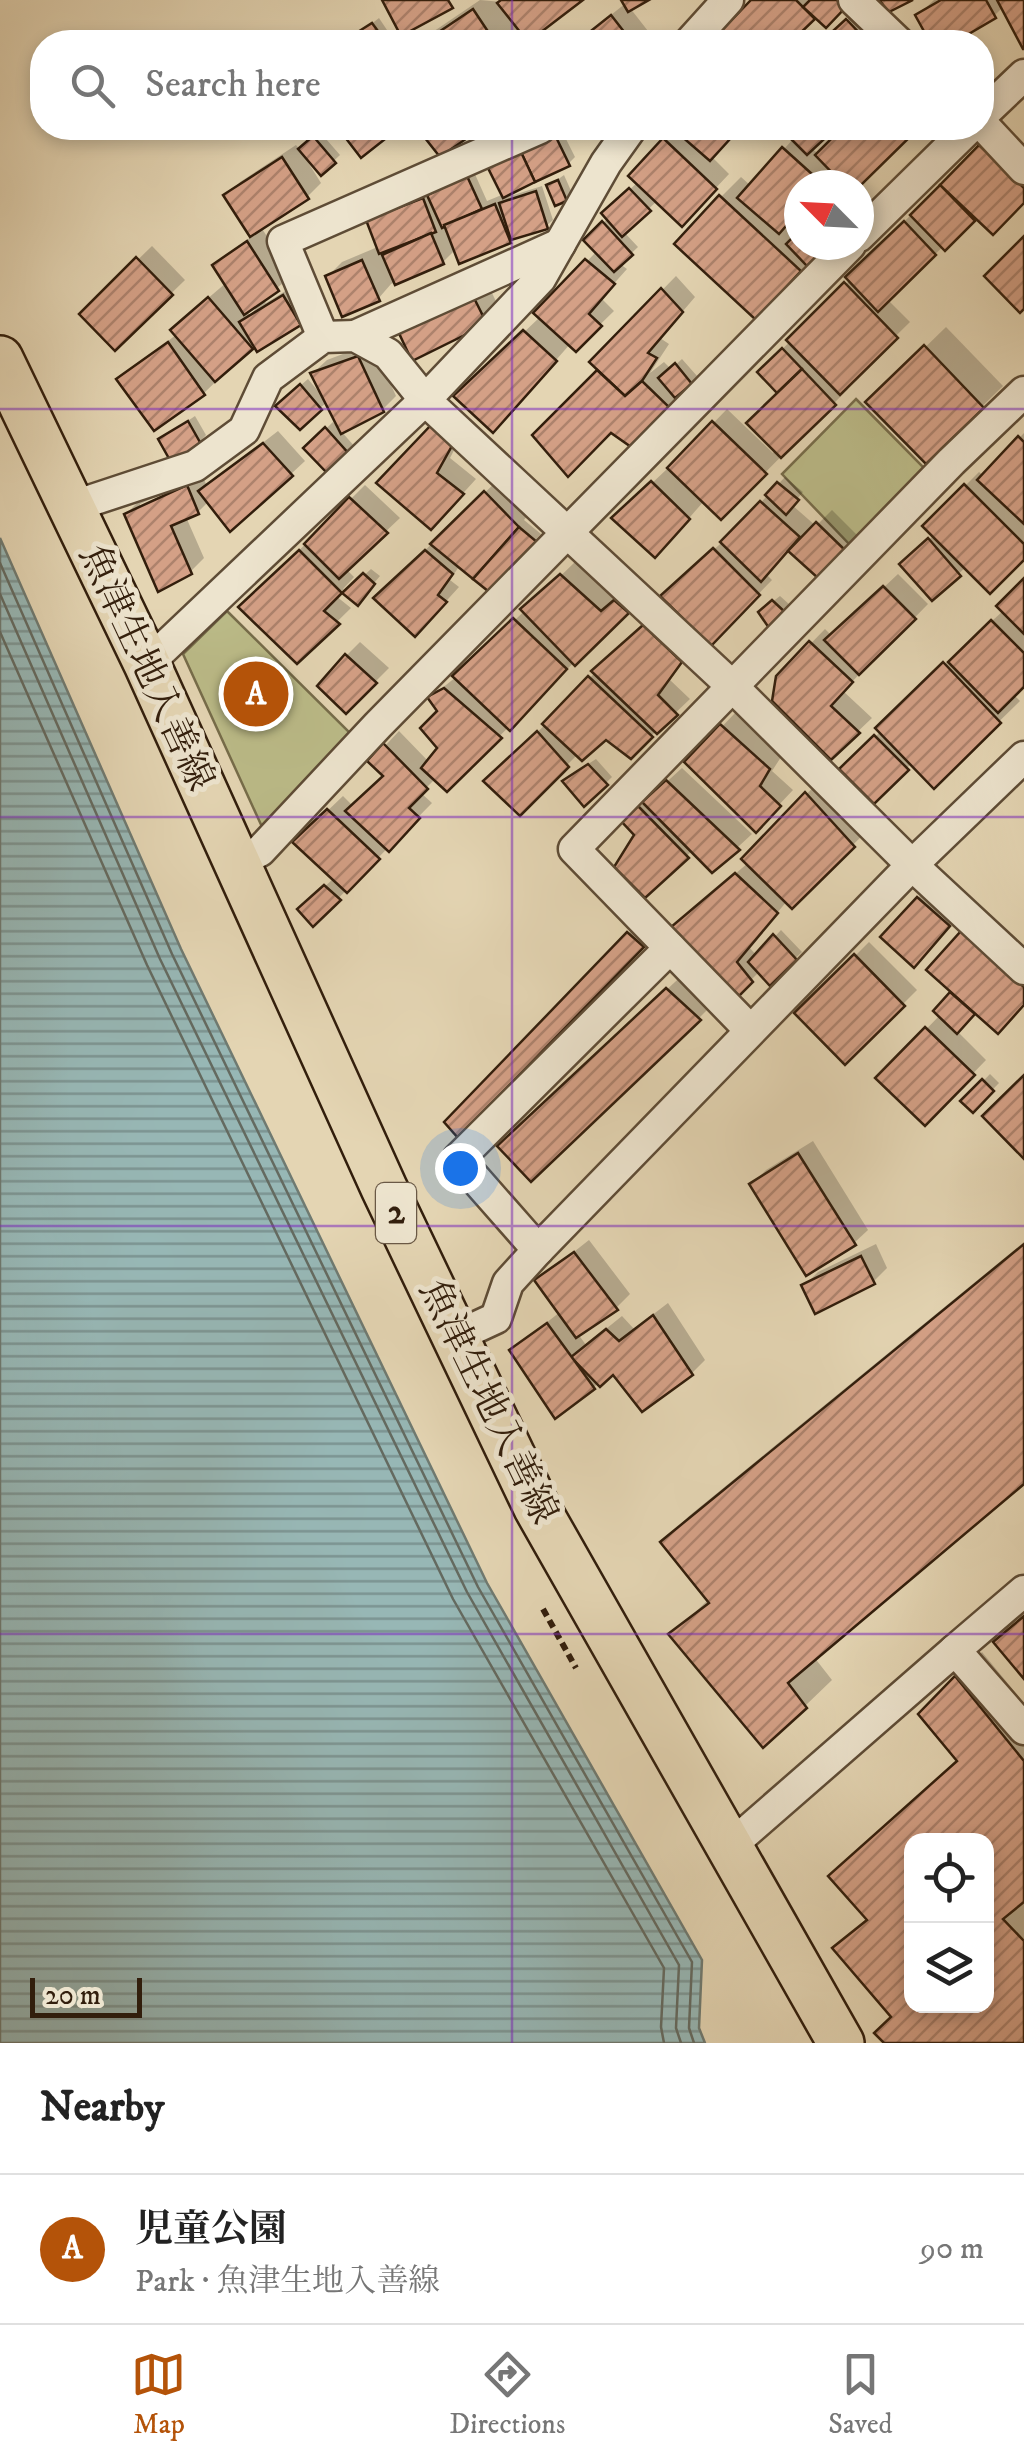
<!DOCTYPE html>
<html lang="en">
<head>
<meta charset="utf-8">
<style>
  body { margin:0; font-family:"IM FELL DW Pica","Noto Serif JP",serif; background:#f2f2f2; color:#222 }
  .controls { position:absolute; right:30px; bottom:30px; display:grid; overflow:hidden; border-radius:20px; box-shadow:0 5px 15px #0003 }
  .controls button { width:90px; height:90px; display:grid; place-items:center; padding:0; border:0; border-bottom:2px solid #e0e0e0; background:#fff; color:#222; font:50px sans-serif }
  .compass { position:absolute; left:784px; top:170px; width:90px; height:90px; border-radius:50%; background:#fff; box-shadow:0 5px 15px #0003; rotate:294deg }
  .scale { position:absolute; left:30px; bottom:25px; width:112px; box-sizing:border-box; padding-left:10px; border:5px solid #321e0c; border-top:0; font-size:28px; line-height:35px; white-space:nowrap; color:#321e0c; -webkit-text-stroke:8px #ede4ce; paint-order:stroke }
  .you { position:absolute; left:460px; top:1168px; width:35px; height:35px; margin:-25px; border:8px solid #fff; border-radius:50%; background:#1a73e8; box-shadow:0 0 0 15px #1a73e833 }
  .badge { display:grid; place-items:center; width:65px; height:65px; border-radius:50%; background:#b45309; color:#fff; font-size:32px; font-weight:700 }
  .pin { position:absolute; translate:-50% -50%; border:5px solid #fff; box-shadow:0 2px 10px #0006 }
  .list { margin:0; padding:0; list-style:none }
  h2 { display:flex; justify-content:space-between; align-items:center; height:130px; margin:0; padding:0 40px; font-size:42px }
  h2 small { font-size:32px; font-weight:400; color:#767676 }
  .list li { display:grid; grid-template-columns:65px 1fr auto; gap:30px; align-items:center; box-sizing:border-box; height:150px; padding:0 40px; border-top:2px solid #e0e0e0 }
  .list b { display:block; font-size:38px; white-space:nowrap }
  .list p { margin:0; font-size:32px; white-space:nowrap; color:#767676 }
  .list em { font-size:32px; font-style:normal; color:#767676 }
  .icon { flex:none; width:55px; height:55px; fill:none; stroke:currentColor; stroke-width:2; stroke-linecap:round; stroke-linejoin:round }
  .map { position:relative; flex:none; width:1024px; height:2043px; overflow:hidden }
  .search { position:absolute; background:#fff; box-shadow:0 5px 15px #0003; left:30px; right:30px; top:30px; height:110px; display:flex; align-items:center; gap:25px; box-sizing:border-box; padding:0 35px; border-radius:40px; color:#767676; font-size:38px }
  .sheet { height:280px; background:#fff }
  nav { display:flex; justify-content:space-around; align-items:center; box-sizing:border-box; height:140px; border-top:2px solid #e0e0e0; background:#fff; font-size:28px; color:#767676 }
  nav a { display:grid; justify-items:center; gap:5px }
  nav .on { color:#b45309 }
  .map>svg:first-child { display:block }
  .park { fill:#bb8; stroke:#766c4a; stroke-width:2.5 }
  .water { fill:url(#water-rules); stroke:#6f7a71; stroke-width:2.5 }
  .shadow { fill:#0003; fill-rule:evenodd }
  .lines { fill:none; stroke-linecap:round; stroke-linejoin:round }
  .shore { stroke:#646a60; stroke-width:2.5 }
  .building { fill:url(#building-hatch); stroke:#321e0c; stroke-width:2.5; fill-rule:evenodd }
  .street-casing { stroke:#5e4c36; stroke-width:35 }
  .primary-casing { stroke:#321e0c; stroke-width:50 }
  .path { stroke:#321e0c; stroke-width:6; stroke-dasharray:8 5; stroke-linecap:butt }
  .street { stroke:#ede4ce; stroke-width:30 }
  .primary { stroke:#e4d5b3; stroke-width:45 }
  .grid { fill:none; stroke:#7b2cbf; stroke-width:2.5; stroke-opacity:0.55 }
  .labels { text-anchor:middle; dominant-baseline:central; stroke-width:10; stroke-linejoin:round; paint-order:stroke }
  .shield { fill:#ede4ce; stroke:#6a5946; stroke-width:2.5 }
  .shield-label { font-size:35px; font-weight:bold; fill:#321e0c }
  .street-label { font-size:38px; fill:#321e0c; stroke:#ede4ce }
</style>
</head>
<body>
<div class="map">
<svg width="1024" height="2043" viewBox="0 0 1024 2043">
  <defs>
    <pattern id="water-rules" width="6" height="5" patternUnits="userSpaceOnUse" patternTransform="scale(2.5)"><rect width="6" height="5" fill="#97b7b5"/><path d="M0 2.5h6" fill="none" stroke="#7c9492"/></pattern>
    <pattern id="building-hatch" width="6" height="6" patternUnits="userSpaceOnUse" patternTransform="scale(2.5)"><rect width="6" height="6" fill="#d4a086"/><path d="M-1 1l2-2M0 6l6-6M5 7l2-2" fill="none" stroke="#ad826c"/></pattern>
  </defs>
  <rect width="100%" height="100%" fill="#e4d5b3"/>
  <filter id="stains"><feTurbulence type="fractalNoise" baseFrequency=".002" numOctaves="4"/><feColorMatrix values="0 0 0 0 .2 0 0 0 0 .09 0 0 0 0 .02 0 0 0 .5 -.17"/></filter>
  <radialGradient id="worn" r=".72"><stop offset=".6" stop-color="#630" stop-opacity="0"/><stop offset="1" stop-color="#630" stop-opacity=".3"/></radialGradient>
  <g class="park">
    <polygon points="856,399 927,471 852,547 782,474"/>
    <polygon points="227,611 352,735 263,829 183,654"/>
  </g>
  <polygon class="water" points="0,538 181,949 487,1583 702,1960 699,2028 705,2043 0,2043"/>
  <g class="shadow">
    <polygon points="480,0 502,2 579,0 527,40 529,42 418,42"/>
    <polygon points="624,0 644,0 630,8 648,31 636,42 577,42 626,3"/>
    <polygon points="755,0 849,0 815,15 788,42 734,42 724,32"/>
    <polygon points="868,0 908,42 824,42"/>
    <polygon points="934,0 1024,0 1024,46 1003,7 994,16 950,42 933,42 918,15"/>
    <polygon points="379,18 391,36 385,42 361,42 356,36"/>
    <polygon points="676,128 738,128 711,156 729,174 695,210 657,201 624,232 638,247 620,264 627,269 601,298 614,311 576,348 571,343 507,416 457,396 541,316 537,313 597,251 587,240 608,218 604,213 638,182 631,176"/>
    <polygon points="784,128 832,128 811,148 819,154 846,128 915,128 857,185 833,170 820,185 799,185 799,209 789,221 799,230 799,245 825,245 776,296 721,197 741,177 751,186 794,138"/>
    <polygon points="561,129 575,157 569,163 503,195 504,198 542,186 553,220 546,226 510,241 456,249 443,262 391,284 378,299 328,276 342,262 380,246 383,207 474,172 487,201 504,194 497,160"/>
    <path d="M320,132l20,23 -19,18 -13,-16 -2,2 15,24 -14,14 -46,30 31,49 -29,23 3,4 32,-20 15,26 -14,14 -44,21 -51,49 -84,-14 57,-45 10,-18 39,-33 -11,-18 37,-29 -25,-40 13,-14 56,-37 4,5zM262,302l-12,13 -5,-5z"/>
    <polygon points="994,133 1024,161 1024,200 976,216 887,299 910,322 845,386 848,389 721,517 704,501 669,541 615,518 667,469 668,470 727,409 773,453 776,449 780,393 760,372 850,280 848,277"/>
    <polygon points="564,175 572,193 565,199 549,186"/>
    <polygon points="152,246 185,280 115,348 82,314"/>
    <polygon points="676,276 695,297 660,338 669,344 650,373 664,362 671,369 682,359 697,376 654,425 536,436 601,370 592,362"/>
    <polygon points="486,280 499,308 485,322 400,330"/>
    <polygon points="946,327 1003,386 926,461 869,402"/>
    <polygon points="372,343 396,396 382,410 341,431 355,447 329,471 306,448 333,422 340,429 327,402 300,426 285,399 308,379 323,397 313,373 327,360"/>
    <polygon points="195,416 206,435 200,442 161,439"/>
    <polygon points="465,429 450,458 476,479 445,513 380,483"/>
    <path d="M278,431l27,30 -14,13 -82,27 -11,11 -12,5 18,41 -14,14 -64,-58 14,-14 61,-27 6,13zM197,477l2,5 -59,27v-5z"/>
    <polygon points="1024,433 1024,557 966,567 932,598 917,551 934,535 925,526 979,472 984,476"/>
    <polygon points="785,477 803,492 792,505 816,526 832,510 859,537 818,575 789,549 766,574 772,580 711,643 677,583 729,536"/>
    <polygon points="499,479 531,511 524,520 541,534 487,588 460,565 450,580 459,587 429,620 390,584"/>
    <polygon points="365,485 400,518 346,569 354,577 343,589 346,592 371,569 380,576 357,603 342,590 336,596 351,608 297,661 242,607"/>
    <polygon points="575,562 616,598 640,597 447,788 436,778 421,793 432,803 313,924 301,909 334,878 295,842 343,796 353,806 386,776 371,761 399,731 429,762 441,748 440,711 431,697 456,677"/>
    <polygon points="898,574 928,604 843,691 872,718 831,757 778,677 825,629 832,636"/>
    <polygon points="1024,581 1024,684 1013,694 1020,701 934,785 912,763 874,801 843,769 881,731 898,707 1004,610"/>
    <polygon points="780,596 790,605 770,625 767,606"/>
    <polygon points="658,613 695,647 670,680 690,699 631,755 606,736 578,754 520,812 500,767 546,724 609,658"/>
    <polygon points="360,642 389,668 346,711 346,656"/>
    <polygon points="736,712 783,754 772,771 793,790 756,829 688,762"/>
    <polygon points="596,759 612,777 584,804 571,775"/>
    <polygon points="682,768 752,834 713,870 693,850 645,895 638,808"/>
    <polygon points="827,773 874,824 792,905 787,901 749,947 757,956 781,930 802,952 770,982 760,971 739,992 688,914 748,863 744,859"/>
    <polygon points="932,884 962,911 927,951 918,898"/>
    <polygon points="642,920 656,932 459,1134 448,1122"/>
    <polygon points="869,942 917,990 845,1062 798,1013"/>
    <polygon points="1024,961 1024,1003 975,1011 957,1031 986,1060 925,1123 879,1078 940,1015 936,1011 953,991"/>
    <polygon points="689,969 719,998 699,1018 521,1125"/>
    <polygon points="990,1074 999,1083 973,1110 964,1101"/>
    <polygon points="813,1141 868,1230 854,1243 752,1184 766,1170"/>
    <polygon points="589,1240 630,1294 616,1308 578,1334 586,1345 622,1316 634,1329 668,1303 705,1360 691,1374 613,1371 594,1387 512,1350 560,1312 537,1281"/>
    <polygon points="1024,1242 1024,1481 814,1657 832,1680 805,1706 672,1634 709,1599 663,1542 689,1516"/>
    <polygon points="876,1244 887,1268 873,1282 804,1286 818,1272"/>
    <path d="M982,1652l42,51v340h-137l7,-27 -59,-68 33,-31 -36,-41 127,-116 -37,-46zM912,1840h74v166h-74z"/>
  </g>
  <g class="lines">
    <g class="shore">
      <polyline points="0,563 172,954 478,1587 692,1962 689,2028 694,2043"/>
      <polyline points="0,594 160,959 467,1592 679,1965 676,2028 681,2043"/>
      <polyline points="0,632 147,965 453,1599 664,1968 661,2027 664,2043"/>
    </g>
  </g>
  <g class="building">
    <polygon points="382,0 448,0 453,8 401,36"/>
    <polygon points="501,0 583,0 528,42 497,3"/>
    <polygon points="621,0 649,0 628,12"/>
    <polygon points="751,0 796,0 815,19 791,42 731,42 720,32"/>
    <polygon points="810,0 837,0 845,8 826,28 803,7"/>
    <polygon points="879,0 913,0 889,12"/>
    <polygon points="941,0 986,0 996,18 955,42 930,42 915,15"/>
    <polygon points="997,0 1024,0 1024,49 1023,49"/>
    <polygon points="473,9 495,42 424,42"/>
    <polygon points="611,15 632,42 577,42"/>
    <polygon points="846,19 868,42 821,42"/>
    <polygon points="372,23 386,42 358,42 353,35"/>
    <polygon points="338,128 399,128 361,158"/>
    <polygon points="439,128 464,128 470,136 440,157 425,138"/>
    <polygon points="472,128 500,128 476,137"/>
    <polygon points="672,128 740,128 710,161"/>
    <polygon points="780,128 836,128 807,155"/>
    <polygon points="842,128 919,128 859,187 844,185 815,155"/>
    <polygon points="554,133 570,166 535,182 520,150"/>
    <polygon points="313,136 336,163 321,176 298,149"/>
    <polygon points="663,138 717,189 682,227 628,176"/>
    <polygon points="979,145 1024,188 1024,203 993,235 940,185"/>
    <polygon points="782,147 823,184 799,185 799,211 779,234 737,198"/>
    <polygon points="520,150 535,182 503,198 487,166"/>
    <polygon points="282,157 309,199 250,237 223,195"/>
    <polygon points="467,176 482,209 442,228 427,195"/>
    <polygon points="558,180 567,201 555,206 546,185"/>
    <polygon points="940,185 975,221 945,251 910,215"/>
    <polygon points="629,188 651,211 622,237 601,213"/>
    <polygon points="536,191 548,229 511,240 499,203"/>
    <polygon points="719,195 801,271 756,320 674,244"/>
    <polygon points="423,198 436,232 379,254 366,220"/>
    <polygon points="495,204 511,243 459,264 444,225"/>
    <polygon points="602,221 633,255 614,272 583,240"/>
    <polygon points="904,221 936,255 878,312 845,277"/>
    <polygon points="799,231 799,245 813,245 821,253 807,266 786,244"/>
    <polygon points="431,233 444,264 395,285 382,255"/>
    <polygon points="1024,236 1024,309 1020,313 984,276"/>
    <polygon points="247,241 279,291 244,315 212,265"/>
    <polygon points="136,257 173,295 115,351 79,314"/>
    <polygon points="585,259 615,284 589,314 602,326 576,352 533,313"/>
    <polygon points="362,260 380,301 342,317 325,276"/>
    <polygon points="844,282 898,338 840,395 786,340"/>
    <polygon points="661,288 683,312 648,353 657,358 642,381 625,396 589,362"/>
    <polygon points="471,292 487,324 412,361 397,329"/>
    <polygon points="283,295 301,325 257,352 239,322"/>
    <polygon points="208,297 253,349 215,382 170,330"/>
    <polygon points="523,330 557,361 493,433 453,396"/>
    <polygon points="168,342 205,395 154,431 116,379"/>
    <polygon points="924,345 984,408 926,464 865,402"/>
    <polygon points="782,348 802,369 777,393 757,372"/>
    <polygon points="358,356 384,412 341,434 310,373"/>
    <polygon points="675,363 692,384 675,398 658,378"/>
    <polygon points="802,369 836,405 781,458 746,423"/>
    <polygon points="597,370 625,396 642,381 669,407 634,449 611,433 568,477 532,435"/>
    <polygon points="300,384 322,410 300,430 275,406"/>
    <polygon points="188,421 201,444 171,462 158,439"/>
    <polygon points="712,421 767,474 721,520 667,468"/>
    <polygon points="432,424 453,444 437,473 464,494 431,530 376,483"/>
    <polygon points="325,427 350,455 329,475 303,448"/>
    <polygon points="1018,436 1024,442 1024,524 977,480"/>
    <polygon points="263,443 293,476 230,532 198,491"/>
    <polygon points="651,481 690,519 655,558 611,518"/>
    <polygon points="777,482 799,500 786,515 765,495"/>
    <polygon points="964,484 1024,544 1024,560 990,594 922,526"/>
    <polygon points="187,485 199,514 171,526 192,574 158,592 124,514"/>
    <polygon points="484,491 519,527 473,579 430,544"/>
    <polygon points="349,497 388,533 339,579 304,544"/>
    <polygon points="760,501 800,537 761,582 720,542"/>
    <polygon points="816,522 847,552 818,578 788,551"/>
    <polygon points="519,527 537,542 488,591 473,579"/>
    <polygon points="928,538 961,576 932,601 899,564"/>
    <polygon points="713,548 760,595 711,646 660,596"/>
    <polygon points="299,550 342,593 324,611 340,624 297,664 238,607"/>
    <polygon points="425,550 453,574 438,595 447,602 415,637 373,598"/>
    <polygon points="363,573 375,584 358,606 342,593"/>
    <polygon points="560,574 601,611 614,600 629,613 575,666 520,609"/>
    <polygon points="1024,578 1024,634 996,606"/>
    <polygon points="883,586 916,619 859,675 824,640"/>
    <polygon points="772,600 786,613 769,628 758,612"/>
    <polygon points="513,618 567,669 510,731 452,676"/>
    <polygon points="991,620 1024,653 1024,687 998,713 948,662"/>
    <polygon points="643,625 682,662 658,695 678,715 657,734 591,671"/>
    <polygon points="809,641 853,682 831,706 860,733 831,760 772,701 776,676"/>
    <polygon points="345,654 377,683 346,714 317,686"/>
    <polygon points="943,662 1001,723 934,789 875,728"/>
    <polygon points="588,676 653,737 631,759 606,740 582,761 542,724"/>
    <polygon points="444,688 502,738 447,792 421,768 437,748 420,728 437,711 427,697"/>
    <polygon points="720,724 770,769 760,786 781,806 756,833 684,762"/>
    <polygon points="537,731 569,767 520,816 483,781"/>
    <polygon points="874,735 909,770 874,804 839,769"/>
    <polygon points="383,743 428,789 409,808 420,818 389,852 345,811 383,776 367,761"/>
    <polygon points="588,764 608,785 584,807 562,781"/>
    <polygon points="666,780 740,850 712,873 642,802"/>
    <polygon points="805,792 855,847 792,909 741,859"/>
    <polygon points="638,806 689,858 645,898 614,867 634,835 621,821"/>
    <polygon points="327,809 380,859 347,893 292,842"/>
    <polygon points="735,873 778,913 737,962 753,982 739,996 671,927"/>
    <polygon points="324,885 341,900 313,927 297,909"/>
    <polygon points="917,897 950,926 914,968 880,937"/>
    <polygon points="961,931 1024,987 1024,1005 998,1034 926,970"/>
    <polygon points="627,932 644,947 458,1138 444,1122"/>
    <polygon points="773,934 797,960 770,986 748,962"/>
    <polygon points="854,954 905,1006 845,1065 794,1013"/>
    <polygon points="666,988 701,1020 531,1182 497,1146"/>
    <polygon points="950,992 975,1014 957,1034 933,1011"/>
    <polygon points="925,1027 975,1075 925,1126 875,1078"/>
    <polygon points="1024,1075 1024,1159 982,1116"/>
    <polygon points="982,1079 994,1091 973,1113 960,1101"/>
    <polygon points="798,1153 856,1245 806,1276 749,1184"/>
    <polygon points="1024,1244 1024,1484 788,1683 807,1708 763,1748 668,1634 709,1603 660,1542"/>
    <polygon points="574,1252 618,1310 576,1338 534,1280"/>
    <polygon points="861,1256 875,1284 815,1314 801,1285"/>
    <polygon points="653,1315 693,1375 642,1412 613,1375 600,1387 571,1357 606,1329 619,1341"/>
    <polygon points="547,1323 595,1389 555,1419 509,1350"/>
    <polygon points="1024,1616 1024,1679 993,1642"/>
    <path d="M955,1676l69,85v141l-21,17 21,22v102h-140l-10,-10 17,-16 -59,-69 35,-28 -39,-44 129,-115 -39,-47zM912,1840h74v166h-74z"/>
  </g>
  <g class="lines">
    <g class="street-casing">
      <g id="street">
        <polyline points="854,0 898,42"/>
        <polyline points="690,42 728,0"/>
        <polyline points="982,115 1024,75"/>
        <polyline points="982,124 1024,169"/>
        <polyline points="859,236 969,128"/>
        <polyline points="355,336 560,244"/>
        <polyline points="323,337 283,241 540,128"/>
        <polyline points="71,507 195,466 244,430 268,378 323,337 355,336 388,354 425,400 732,686 912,865 1024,969"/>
        <polyline points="147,664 425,400 540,279 606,163 631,128"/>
        <polyline points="235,863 260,851 378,725 850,245"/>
        <polyline points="750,1030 574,849 952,461 1024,392"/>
        <polyline points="538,1250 458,1159 670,948"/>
        <polyline points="455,1337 496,1318 508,1283 538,1250 912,865 1024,757"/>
        <polyline points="955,1650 1024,1591"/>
        <polyline points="728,1848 955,1650 1024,1729"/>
      </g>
    </g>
    <g class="primary-casing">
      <polyline id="primary" points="0,359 147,664 384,1188 537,1508 841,2043"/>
    </g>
    <polyline class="path" points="543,1609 576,1668"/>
    <use href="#street" class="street"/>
    <use href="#primary" class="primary"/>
  </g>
  <path class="grid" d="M512,0v42M512,128v1915M0,409h1024M0,817h1024M0,1226h1024M0,1634h1024"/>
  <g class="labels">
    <rect class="shield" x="376" y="1183" width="40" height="60" rx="8"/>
    <g class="shield-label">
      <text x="396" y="1213">2</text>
    </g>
    <g class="street-label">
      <text transform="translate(146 668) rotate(65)">魚津生地入善線</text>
      <text transform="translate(488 1402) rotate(64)">魚津生地入善線</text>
    </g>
  </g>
  <rect width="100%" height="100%" filter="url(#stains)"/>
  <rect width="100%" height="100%" fill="url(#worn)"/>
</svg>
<div class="controls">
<button><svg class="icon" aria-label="locate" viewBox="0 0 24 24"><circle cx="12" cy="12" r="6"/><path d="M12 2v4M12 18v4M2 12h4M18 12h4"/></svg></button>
<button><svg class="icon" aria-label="layers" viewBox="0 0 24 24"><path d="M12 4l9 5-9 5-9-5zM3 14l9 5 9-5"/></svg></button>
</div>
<svg class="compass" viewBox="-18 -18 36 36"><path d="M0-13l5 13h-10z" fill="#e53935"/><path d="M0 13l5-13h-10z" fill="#767676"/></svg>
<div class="scale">20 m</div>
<div class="you"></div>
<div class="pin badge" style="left:256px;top:694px">A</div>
<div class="search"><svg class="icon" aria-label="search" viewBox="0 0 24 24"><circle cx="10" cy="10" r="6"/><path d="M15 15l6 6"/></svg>Search here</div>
</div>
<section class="sheet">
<h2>Nearby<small></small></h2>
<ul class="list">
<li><span class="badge">A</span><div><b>児童公園</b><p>Park · 魚津生地入善線</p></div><em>90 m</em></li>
</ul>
</section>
<nav>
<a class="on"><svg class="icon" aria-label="map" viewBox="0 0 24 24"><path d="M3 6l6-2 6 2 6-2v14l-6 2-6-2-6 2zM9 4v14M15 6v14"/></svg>Map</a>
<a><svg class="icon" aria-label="directions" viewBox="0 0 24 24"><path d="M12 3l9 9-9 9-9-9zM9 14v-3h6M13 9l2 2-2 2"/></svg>Directions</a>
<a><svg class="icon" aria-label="saved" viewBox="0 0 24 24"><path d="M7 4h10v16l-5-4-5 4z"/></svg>Saved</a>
</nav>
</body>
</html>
